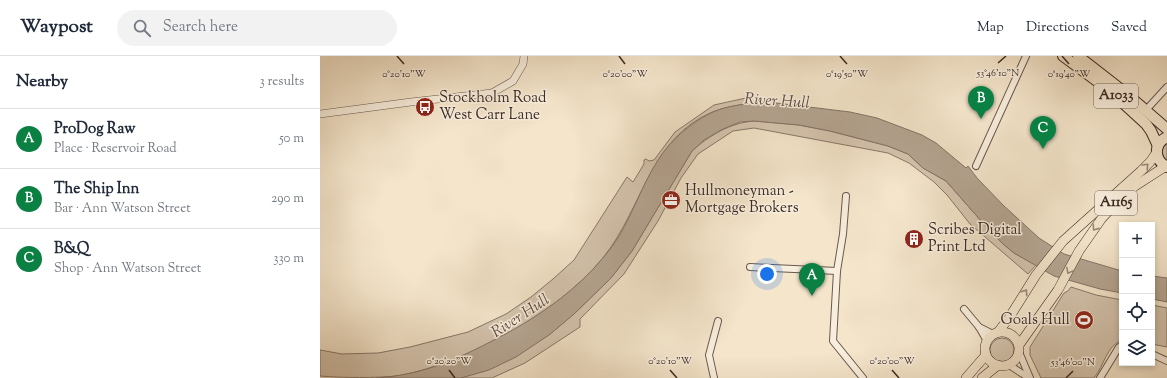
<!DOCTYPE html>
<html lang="en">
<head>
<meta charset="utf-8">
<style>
  body { margin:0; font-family:"Sorts Mill Goudy",serif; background:#f2f2f3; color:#1f2937 }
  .controls { position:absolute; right:12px; bottom:12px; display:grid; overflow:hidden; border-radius:0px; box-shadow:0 2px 6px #0003 }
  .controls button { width:36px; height:36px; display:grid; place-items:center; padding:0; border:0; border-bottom:1px solid #e0e1e3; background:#fff; color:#1f2937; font:20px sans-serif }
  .you { position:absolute; left:447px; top:218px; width:14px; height:14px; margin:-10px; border:3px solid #fff; border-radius:50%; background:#1a73e8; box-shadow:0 0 0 6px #1a73e833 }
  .badge { display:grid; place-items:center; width:26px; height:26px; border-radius:50%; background:#0b8043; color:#fff; font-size:13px; font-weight:700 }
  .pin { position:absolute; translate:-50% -33px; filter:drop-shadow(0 1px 2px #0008) }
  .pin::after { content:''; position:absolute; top:21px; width:14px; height:12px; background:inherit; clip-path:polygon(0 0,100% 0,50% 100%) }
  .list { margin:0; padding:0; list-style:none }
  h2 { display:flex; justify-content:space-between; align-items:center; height:52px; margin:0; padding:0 16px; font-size:17px }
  h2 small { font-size:13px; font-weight:400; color:#747a83 }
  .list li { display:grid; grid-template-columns:26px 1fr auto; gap:12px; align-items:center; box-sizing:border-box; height:60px; padding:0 16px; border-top:1px solid #e0e1e3 }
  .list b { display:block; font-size:15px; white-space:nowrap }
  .list p { margin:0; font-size:13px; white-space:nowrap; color:#747a83 }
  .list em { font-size:13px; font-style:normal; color:#747a83 }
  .icon { flex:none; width:22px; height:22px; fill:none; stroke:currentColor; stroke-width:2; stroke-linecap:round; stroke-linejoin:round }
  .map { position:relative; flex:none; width:847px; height:322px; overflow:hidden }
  header { display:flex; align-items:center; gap:24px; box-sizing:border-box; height:56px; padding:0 20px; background:#fff; border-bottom:1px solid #e0e1e3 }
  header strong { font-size:19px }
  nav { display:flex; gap:22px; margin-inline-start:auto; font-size:14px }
  .search { width:280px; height:36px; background:#f2f2f3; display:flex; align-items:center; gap:10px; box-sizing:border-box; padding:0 14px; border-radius:22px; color:#747a83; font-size:15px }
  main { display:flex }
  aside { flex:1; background:#fff }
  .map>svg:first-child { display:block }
  .green { fill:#d5c5af; stroke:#88786a }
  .water { fill:#b5a592; stroke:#847466 }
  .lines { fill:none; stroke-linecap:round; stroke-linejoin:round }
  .minor-casing { stroke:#69594e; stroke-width:8 }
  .tertiary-casing { stroke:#69594e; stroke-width:8 }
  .primary-casing { stroke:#3b2a24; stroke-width:10 }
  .trunk-casing { stroke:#3b2a24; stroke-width:12 }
  .minor { stroke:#f8eedd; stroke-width:6 }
  .tertiary { stroke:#f8eedd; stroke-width:7 }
  .primary { stroke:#f4e5cb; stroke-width:9 }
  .trunk { stroke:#f4e5cb; stroke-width:10 }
  .oneway { stroke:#988878 }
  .ticks { fill:none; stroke:#3b2a24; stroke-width:1.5 }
  .labels { text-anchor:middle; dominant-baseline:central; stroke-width:3; stroke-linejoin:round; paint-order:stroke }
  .shield { fill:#f8eedd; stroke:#74655c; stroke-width:1 }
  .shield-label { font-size:14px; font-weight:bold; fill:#3b2a24 }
  .poi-label { font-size:15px; fill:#3b2a24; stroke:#f8eedd; text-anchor:start }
  .water-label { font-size:16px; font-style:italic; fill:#604f45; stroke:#f8eedd }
  .ticks-label { font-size:10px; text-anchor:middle; fill:#3b2a24; stroke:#f8eedd; stroke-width:3; stroke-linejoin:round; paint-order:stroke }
</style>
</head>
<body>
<header>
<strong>Waypost</strong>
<div class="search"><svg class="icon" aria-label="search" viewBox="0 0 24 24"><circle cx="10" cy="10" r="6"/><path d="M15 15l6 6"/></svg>Search here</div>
<nav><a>Map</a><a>Directions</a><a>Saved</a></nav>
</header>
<main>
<aside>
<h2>Nearby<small>3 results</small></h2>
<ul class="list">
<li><span class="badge">A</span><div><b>ProDog Raw</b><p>Place · Reservoir Road</p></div><em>50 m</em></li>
<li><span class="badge">B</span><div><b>The Ship Inn</b><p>Bar · Ann Watson Street</p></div><em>290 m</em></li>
<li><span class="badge">C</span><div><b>B&amp;Q</b><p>Shop · Ann Watson Street</p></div><em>330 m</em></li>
</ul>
</aside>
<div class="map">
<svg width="847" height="322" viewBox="0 0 847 322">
  <rect width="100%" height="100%" fill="#f4e5cb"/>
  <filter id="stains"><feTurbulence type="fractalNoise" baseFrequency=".005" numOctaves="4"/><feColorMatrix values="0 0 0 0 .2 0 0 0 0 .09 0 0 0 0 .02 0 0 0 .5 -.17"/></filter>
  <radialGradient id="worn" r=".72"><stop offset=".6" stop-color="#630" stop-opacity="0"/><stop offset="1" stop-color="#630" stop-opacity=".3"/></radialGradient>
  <g class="green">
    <path d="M426,42l-1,6c-11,2 -24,4 -35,9 -56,25 -67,87 -99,134 -41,60 -142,116 -213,129 -23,2 -54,2 -78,0v-26l22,4 36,-1 32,-6 58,-15 38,-18 25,-17 22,-18 21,-19 53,-83 6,5 11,-18v-4l2,-1 3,2 5,-1 21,-28 39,-27z"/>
    <path d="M434,65l45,4 31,6 58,15 20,8 15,14 23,13 37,42 19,20 12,10 22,12 -8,9 -58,-50 -23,-29 -13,-13 -25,-19 -21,-10 -134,-25 -21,3 -35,23 -17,24 -23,43 -34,53 -44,45v8l-55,36 -33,15h-31l88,-43 25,-21 37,-36 21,-27 60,-100c18,-16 38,-28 62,-30z"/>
    <polygon points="847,85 847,107 841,98 842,89"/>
    <path d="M751,231l25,8 26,5v40c-15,5 -18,26 -28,38h-53l-11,-23v-8l34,-54 4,-2z"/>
    <polygon points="832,249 847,252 847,291 832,288"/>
    <circle cx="682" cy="294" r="12"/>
  </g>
  <g class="water">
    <path d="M433,47h23l74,9 27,6 45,17 14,8 30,25 2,-2 9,12 27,28 35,32 25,16 58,17v22l-22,-4 -46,-13 -40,-23 -12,-10 -19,-20 -37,-42 -23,-13 -15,-14 -20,-8 -58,-15 -31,-6 -45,-4 -14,1 -17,7 -19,11 -12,11 -60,100 -21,27 -37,36 -25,21 -33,22 -27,13 -28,8h-85c44,-3 75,-16 114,-36 46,-23 89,-52 121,-94 20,-27 29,-60 47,-88 12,-19 31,-36 51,-46 13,-7 29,-9 44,-11z"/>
    <polygon points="832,220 847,222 847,246 832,243"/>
  </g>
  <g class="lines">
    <g class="minor-casing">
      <g id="minor">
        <polyline points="826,54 847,31"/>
        <polyline points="656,110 706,0"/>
        <polyline points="526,140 523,178 517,215 513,285 543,322"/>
        <polyline points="430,211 517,215"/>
        <polyline points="644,253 659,271 667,285"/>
        <polyline points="659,271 673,278"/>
        <polyline points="699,296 710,322"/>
        <polyline points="832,298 847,305"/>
        <polyline points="689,309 709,322"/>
        <polyline points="394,322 389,299 398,265"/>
        <polyline points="780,322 799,291 802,290"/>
      </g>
    </g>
    <g class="tertiary-casing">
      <polyline id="tertiary" points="0,58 91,46 172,37 193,25 203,8 204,0"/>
    </g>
    <g class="primary-casing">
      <g id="primary">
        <polyline points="678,276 689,262 716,219 743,185 821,115 830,106 837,96"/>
        <circle cx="682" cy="293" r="17"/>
        <polyline points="699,289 738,234 759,195 782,162 804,139 815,130 846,110"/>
        <polyline points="646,322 666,299"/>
        <polyline points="662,322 678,309"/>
      </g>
    </g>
    <g class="trunk-casing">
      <g id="trunk">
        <polyline points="743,0 789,34 826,68 831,75 838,90"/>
        <polyline points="758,0 808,39 847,73"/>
        <path d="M847,81c-14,7 -13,23 0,30"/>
      </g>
    </g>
    <use href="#minor" class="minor"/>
    <use href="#tertiary" class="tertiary"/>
    <use href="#primary" class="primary"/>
    <use href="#trunk" class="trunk"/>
  </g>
  <defs><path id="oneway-chevron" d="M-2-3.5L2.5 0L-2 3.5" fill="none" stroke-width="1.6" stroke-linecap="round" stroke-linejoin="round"/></defs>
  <g class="oneway">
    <use href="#oneway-chevron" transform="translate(826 110) rotate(-47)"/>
    <use href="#oneway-chevron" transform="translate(775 172) rotate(125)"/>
    <use href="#oneway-chevron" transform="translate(749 215) rotate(118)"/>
    <use href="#oneway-chevron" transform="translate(705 236) rotate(-56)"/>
  </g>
  <path class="ticks" d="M77,0l7,8M299,0l6,8M520,0l7,8M742,0l7,8M678,7l8,-7M129,314l6,8M350,314l7,8M572,314l7,8M746,322l7,-7"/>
  <defs>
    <g id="bus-disc" transform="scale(1)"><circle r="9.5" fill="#8f2418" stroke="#f8eedd"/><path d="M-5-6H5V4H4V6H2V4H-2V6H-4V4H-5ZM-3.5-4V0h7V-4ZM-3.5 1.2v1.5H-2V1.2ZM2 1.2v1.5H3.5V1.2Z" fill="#fff"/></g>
    <g id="office-disc" transform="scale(1)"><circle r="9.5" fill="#8f2418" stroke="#f8eedd"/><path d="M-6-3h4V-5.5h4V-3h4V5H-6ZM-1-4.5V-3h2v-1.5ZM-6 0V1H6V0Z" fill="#fff"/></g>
    <g id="building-disc" transform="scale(1)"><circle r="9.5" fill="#8f2418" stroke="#f8eedd"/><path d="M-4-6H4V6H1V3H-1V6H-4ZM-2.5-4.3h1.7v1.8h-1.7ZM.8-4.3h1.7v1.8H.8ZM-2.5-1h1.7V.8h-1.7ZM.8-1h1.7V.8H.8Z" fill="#fff"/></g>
    <g id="stadium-disc" transform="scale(1)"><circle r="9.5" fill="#8f2418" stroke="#f8eedd"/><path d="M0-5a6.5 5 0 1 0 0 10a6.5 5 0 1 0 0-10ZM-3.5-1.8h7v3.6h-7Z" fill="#fff"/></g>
  </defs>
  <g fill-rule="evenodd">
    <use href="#bus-disc" x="105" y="51"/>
    <use href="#office-disc" x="351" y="144"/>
    <use href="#building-disc" x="594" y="183"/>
    <use href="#stadium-disc" x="764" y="264"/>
  </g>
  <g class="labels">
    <g class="shield">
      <rect x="774" y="28" width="44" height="24" rx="3"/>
      <rect x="775" y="135" width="42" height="24" rx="3"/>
    </g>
    <g class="shield-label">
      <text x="796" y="40">A1033</text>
      <text x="796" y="147">A1165</text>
    </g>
    <g class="poi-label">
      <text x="119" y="42">Stockholm Road<tspan x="119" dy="17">West Carr Lane</tspan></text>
      <text x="365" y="135">Hullmoneyman -<tspan x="365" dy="17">Mortgage Brokers</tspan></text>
      <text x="608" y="174">Scribes Digital<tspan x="608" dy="17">Print Ltd</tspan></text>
      <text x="750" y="264" text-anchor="end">Goals Hull</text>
    </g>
    <g class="water-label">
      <text transform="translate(457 46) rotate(4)">River Hull</text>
      <text transform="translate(201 261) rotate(-33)">River Hull</text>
    </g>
  </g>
  <g class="ticks-label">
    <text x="678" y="20">53°46'10"N</text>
    <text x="84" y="21">0°20'10"W</text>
    <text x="305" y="21">0°20'00"W</text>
    <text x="527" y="21">0°19'50"W</text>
    <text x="749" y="21">0°19'40"W</text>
    <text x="129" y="308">0°20'20"W</text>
    <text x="350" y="308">0°20'10"W</text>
    <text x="572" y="308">0°20'00"W</text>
    <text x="753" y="309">53°46'00"N</text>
  </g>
  <rect width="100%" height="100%" filter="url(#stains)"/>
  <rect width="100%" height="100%" fill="url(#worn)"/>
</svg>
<div class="controls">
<button>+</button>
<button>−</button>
<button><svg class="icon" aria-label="locate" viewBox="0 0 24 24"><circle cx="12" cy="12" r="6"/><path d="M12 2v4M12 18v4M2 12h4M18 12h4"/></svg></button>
<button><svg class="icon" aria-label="layers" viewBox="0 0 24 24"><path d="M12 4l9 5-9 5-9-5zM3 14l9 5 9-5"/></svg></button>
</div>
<div class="you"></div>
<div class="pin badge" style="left:492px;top:240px">A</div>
<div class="pin badge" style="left:661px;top:63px">B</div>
<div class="pin badge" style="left:723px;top:93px">C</div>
</div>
</main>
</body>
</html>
